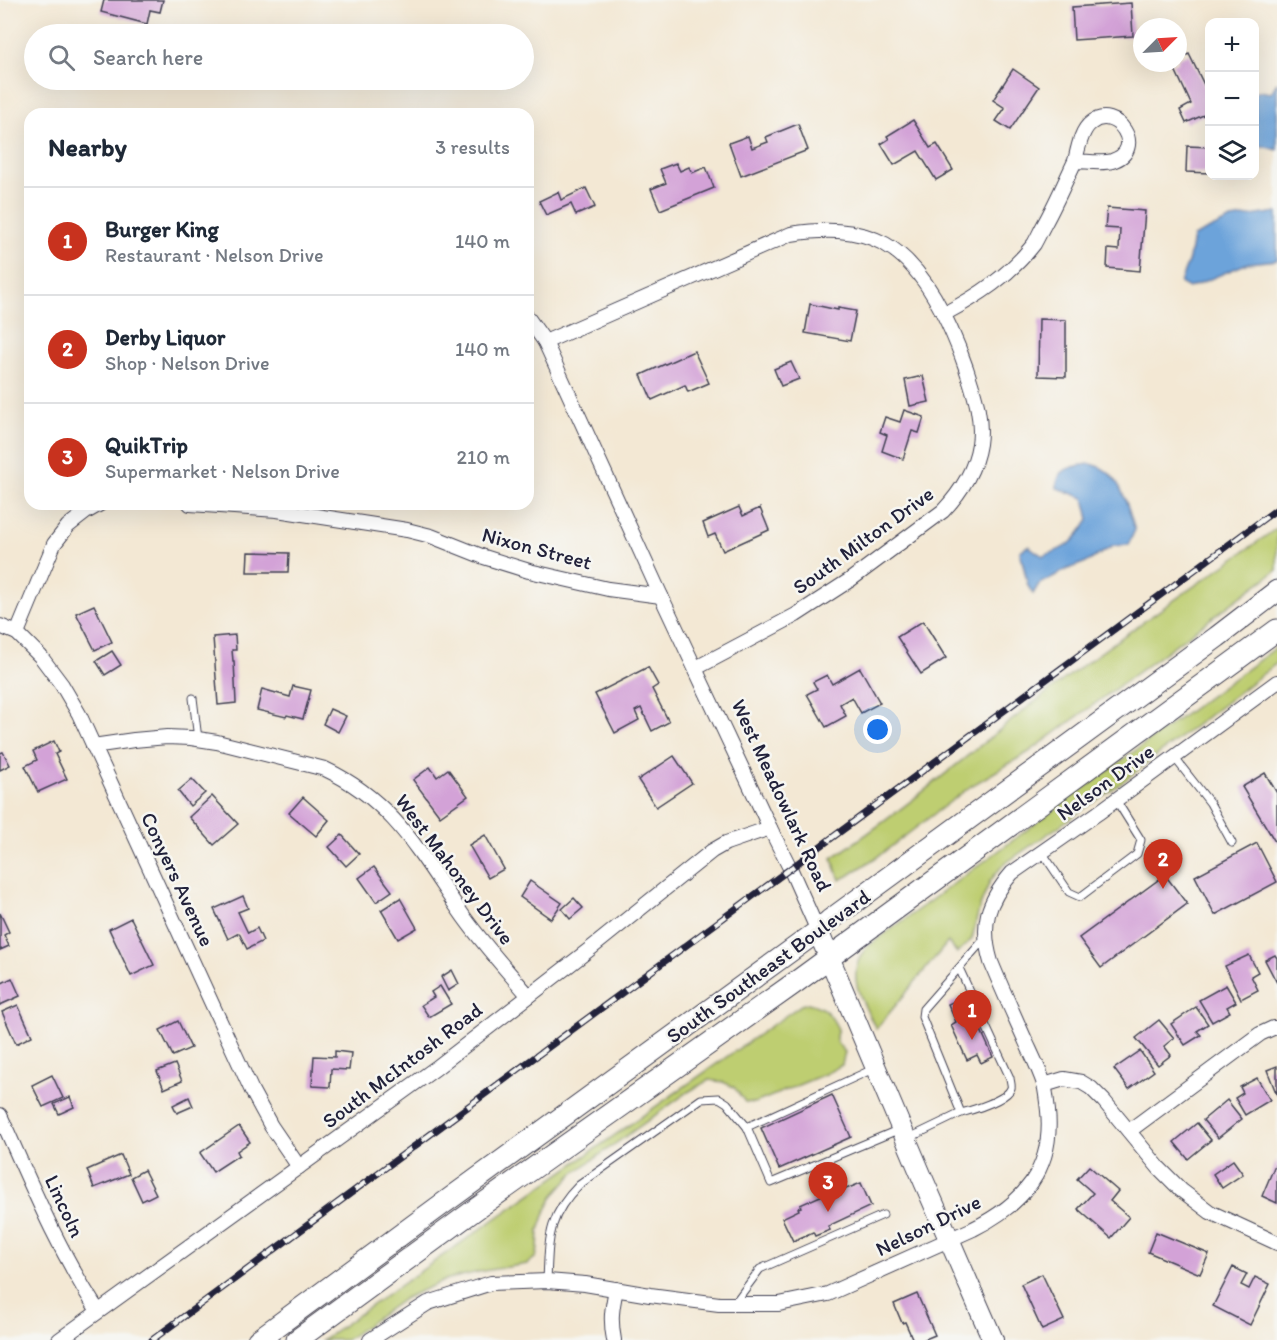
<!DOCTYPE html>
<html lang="en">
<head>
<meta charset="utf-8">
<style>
  body { margin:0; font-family:Itim,sans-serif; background:#f2f2f3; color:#1f2937 }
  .controls { position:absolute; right:18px; top:18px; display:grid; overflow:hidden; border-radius:12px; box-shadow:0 6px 24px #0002 }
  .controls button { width:54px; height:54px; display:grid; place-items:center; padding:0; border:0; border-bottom:2px solid #e0e1e3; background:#fff; color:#1f2937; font:30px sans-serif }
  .compass { position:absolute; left:1133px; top:18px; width:54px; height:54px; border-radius:50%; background:#fff; box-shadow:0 6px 24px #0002; rotate:66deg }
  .you { position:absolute; left:878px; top:730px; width:21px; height:21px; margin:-15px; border:4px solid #fff; border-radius:50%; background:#1a73e8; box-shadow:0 0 0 9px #1a73e833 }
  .badge { display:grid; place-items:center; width:39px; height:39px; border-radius:50%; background:#c8321e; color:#fff; font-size:20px; font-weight:700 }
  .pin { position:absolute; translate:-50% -50px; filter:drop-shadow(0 2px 3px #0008) }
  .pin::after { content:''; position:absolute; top:32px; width:21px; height:18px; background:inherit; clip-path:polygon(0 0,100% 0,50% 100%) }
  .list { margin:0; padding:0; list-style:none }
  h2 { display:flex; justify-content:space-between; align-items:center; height:78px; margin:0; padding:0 24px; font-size:26px }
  h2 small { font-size:20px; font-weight:400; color:#747a83 }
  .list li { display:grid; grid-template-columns:39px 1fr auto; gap:18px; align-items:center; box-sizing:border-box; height:108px; padding:0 24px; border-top:2px solid #e0e1e3 }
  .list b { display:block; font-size:22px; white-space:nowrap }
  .list p { margin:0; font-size:20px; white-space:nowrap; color:#747a83 }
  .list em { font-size:20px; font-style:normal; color:#747a83 }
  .icon { flex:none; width:33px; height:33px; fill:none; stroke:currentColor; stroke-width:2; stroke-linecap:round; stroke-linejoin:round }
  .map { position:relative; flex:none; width:1277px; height:1340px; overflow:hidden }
  .search { position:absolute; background:#fff; box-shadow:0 6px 24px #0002; left:24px; top:24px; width:510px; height:66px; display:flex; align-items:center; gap:15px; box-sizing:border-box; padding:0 21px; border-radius:33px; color:#747a83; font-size:22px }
  .panel { position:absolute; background:#fff; box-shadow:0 6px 24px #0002; left:24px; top:108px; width:510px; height:402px; border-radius:18px }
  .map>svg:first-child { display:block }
  .green { fill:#bece71; stroke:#707856; stroke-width:1.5 }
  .water { fill:#6ca3da; stroke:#47628a; stroke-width:1.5 }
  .building { fill:#d3a2d7 }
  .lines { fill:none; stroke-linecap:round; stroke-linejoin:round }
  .lane-casing { stroke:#414052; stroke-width:9 }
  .street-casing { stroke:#414052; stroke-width:16 }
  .secondary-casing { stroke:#414052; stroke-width:22 }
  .primary-casing { stroke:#414052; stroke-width:23 }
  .lane { stroke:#fff; stroke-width:7 }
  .street { stroke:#fff; stroke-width:14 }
  .secondary { stroke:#fff; stroke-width:20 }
  .primary { stroke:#fff; stroke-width:21 }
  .rail-casing { stroke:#22223b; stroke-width:7 }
  .rail { stroke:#f6f6f2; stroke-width:4.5; stroke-dasharray:14; stroke-linecap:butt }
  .labels { text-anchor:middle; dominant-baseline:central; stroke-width:5; stroke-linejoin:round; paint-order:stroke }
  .street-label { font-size:21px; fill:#22223b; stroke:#f6f6f2 }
</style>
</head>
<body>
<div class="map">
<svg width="1277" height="1340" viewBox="0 0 1277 1340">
  <rect width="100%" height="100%" fill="#f6f6f2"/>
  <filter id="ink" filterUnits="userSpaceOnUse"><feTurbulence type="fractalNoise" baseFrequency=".0167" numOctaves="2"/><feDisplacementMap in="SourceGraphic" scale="12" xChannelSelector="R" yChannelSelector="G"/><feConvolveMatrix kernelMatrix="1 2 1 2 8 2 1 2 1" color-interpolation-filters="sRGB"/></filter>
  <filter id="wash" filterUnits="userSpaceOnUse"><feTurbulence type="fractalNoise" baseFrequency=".008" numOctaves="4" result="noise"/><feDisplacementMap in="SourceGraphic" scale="24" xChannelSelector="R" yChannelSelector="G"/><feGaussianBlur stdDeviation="1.35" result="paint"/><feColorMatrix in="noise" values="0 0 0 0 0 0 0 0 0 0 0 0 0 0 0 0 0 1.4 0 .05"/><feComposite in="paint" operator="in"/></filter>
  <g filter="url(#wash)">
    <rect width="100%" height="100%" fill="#f3e8d4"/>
    <g class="green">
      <path d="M1277,528v42l-248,182 -58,34 -91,69 -32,21 -8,4 -8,-22c82,-54 155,-121 234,-180 69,-52 141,-100 211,-150z"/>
      <path d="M1277,647v16l-160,123 -114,79 -13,16 -11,28 -7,30 -15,14 -9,-11 -72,87c-13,-27 -33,-55 -9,-82z"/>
      <path d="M808,1003c17,4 22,10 30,26 -5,13 0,14 7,23l-3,13 -17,9 -70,29 -10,-1 -11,-15 -11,-5 -14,-2 -21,12 -115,82 -19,21 -8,15 -7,20 -1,19 -2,8 -9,7 -44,7 -35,8 -43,19 -59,42h-24l466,-326 13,-9z"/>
    </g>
    <g class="water">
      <polygon points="1277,82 1277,150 1258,145 1255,136 1255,93 1260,91 1271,93"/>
      <polygon points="1277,212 1277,260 1248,263 1189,288 1180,283 1189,259 1193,237 1231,219"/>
      <path d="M1091,464c30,7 36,40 44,66l-7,15 -15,1 -24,15 -21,8 -29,15 -6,10 -5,-8 -8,-35 8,-5 15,10c26,-9 32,-14 46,-37l-5,-21 -27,-10c-1,-21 18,-22 34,-24z"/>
    </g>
    <g id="blocks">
      <g class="building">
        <polygon points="104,0 163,0 160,12 150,10 147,24 101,12"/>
        <polygon points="1131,3 1133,36 1074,40 1072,7"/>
        <polygon points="1189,54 1210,97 1210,112 1186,123 1180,110 1191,104 1172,63 1178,63 1178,59"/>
        <polygon points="1013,69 1039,87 1010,130 996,121 1005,108 993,100"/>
        <polygon points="913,120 930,148 937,144 953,170 936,180 918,151 894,165 881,144 889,139 887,136"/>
        <polygon points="798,124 808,150 741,176 729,143 748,136 752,148 768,142 766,137"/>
        <polygon points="1187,146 1210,147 1210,173 1186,172"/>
        <polygon points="676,163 680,171 689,167 692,173 706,167 714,188 660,210 651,189 666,183 660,169"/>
        <polygon points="586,188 595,207 576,215 571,204 546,215 539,201 558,192 561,200"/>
        <polygon points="1107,208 1145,211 1140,271 1107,268 1108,249 1119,250 1120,229 1105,228"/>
        <polygon points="810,304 838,310 838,308 856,311 850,341 805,333"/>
        <polygon points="1039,319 1066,320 1066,377 1038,376"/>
        <polygon points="694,351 709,383 688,392 685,385 652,400 641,375"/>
        <polygon points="791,362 799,379 781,386 774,369"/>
        <polygon points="923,376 929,402 910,406 905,380"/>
        <polygon points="904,410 924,417 919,433 912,431 903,459 882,451 887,435 880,432 885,417 900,422"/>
        <polygon points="739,507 743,516 760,508 769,530 723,551 715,534 708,537 703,523"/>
        <polygon points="248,552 289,553 288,572 247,572"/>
        <polygon points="94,605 112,642 95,650 76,613"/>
        <polygon points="923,621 946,658 921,674 897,637"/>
        <polygon points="235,635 236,650 232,650 233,661 234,661 236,703 218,705 213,637"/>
        <polygon points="112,651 121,665 105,675 96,661"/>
        <polygon points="648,667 658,685 652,689 669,722 652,731 641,708 635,711 639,720 615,733 595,694"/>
        <polygon points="860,668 880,703 861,713 852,697 840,704 846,716 826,727 807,694 817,689 813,682 827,675 832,684"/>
        <polygon points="293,686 311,690 303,719 287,715 286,717 257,710 262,689 290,697"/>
        <polygon points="330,709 346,716 338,732 323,724"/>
        <polygon points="54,741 59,752 55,754 67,779 38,792 25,766 37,760 33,751"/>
        <polygon points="3,752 10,765 0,770 0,753"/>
        <polygon points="674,756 692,783 656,807 638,780"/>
        <polygon points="430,767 437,777 448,769 468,796 440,816 413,780"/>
        <polygon points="1265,773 1277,793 1277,845 1242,787"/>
        <polygon points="192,779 205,793 190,806 178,791"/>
        <polygon points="212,796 238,824 214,845 189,817"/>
        <polygon points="303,797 329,820 316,836 289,813"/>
        <polygon points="342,835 359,854 346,866 329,847"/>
        <polygon points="485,835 504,869 488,878 469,845"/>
        <polygon points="1257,843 1277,882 1215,915 1195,876"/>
        <polygon points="374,867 392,891 376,902 359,878"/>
        <polygon points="1165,875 1187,904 1101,968 1079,938"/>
        <polygon points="530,881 562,903 551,919 520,897"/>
        <polygon points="243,896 248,908 238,912 248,933 257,928 263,941 247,949 239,933 228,939 214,909"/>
        <polygon points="400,898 417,928 398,939 381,910"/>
        <polygon points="574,898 583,908 570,919 562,909"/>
        <polygon points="0,913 9,932 4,935 9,946 0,950"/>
        <polygon points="131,918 154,965 131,976 109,929"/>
        <polygon points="1249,955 1258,972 1251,976 1258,990 1241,999 1225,966"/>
        <polygon points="1275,955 1277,958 1277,983 1265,960"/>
        <polygon points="452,970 459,984 448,991 441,977"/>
        <polygon points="12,978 20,996 0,1005 0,984"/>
        <polygon points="1226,985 1236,1002 1227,1007 1230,1012 1212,1022 1199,1000"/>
        <polygon points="440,986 451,1004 429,1017 421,1005 434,997 431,992"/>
        <polygon points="961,998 970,1017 974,1015 993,1057 981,1063 977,1055 967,1060 951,1025 956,1022 948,1004"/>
        <polygon points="18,1005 32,1036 16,1044 2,1012"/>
        <polygon points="1196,1007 1208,1024 1197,1031 1201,1035 1185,1045 1171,1024"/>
        <polygon points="1159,1020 1174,1038 1164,1046 1171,1055 1158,1065 1136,1038"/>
        <polygon points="178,1021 191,1048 173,1056 160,1030"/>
        <polygon points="335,1051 351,1053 349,1070 331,1069 330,1087 312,1086 314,1056 335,1057"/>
        <polygon points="1140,1051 1154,1071 1129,1089 1114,1069"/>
        <polygon points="175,1064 182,1081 164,1089 157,1071"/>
        <polygon points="1277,1066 1277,1095 1267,1070"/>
        <polygon points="52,1075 63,1098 43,1107 32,1085"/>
        <polygon points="1257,1078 1270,1100 1245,1115 1235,1098 1243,1093 1240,1087"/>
        <polygon points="832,1095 851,1137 779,1169 761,1128"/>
        <polygon points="70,1097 74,1107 59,1114 54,1104"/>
        <polygon points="189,1097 193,1106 177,1113 173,1105"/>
        <polygon points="1227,1100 1242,1119 1218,1138 1203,1120"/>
        <polygon points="1197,1123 1211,1140 1188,1159 1174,1142"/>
        <polygon points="239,1126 250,1142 237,1151 239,1155 213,1172 200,1153"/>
        <polygon points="121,1155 129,1174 94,1188 87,1170"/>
        <polygon points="1233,1160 1243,1174 1222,1188 1213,1174"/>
        <polygon points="1277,1160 1277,1203 1262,1196"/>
        <polygon points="1089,1166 1118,1191 1110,1201 1129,1217 1111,1238 1078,1209 1093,1193 1077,1179"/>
        <polygon points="144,1170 156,1194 142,1201 131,1177"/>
        <polygon points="861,1183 871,1206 828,1226 830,1230 815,1236 813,1232 793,1241 782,1218 799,1210 798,1208 801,1207 800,1205 834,1190 835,1191 840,1189 841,1191"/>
        <polygon points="1156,1232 1209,1254 1200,1274 1148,1252"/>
        <polygon points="1233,1267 1247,1274 1241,1285 1249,1289 1255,1277 1270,1284 1250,1325 1213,1306"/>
        <polygon points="1042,1274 1064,1320 1042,1330 1021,1284"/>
        <polygon points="917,1294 935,1335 923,1340 913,1340 905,1322 902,1323 894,1304"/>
      </g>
    </g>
  </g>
  <g filter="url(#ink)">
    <use href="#blocks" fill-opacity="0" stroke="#414052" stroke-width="1.5"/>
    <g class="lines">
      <g class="lane-casing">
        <g id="lane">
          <polyline points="193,698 198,739"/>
          <polyline points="1174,757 1210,803 1232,843"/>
          <polyline points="1042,852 1069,892 1080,897 1137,854 1141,840 1116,800"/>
          <path d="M959,968l51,110c0,2 2,8 1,10 -4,12 -39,22 -50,25"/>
          <polyline points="873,1069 747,1127 771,1183 900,1129"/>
          <polyline points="907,1139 961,1113 922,1017 923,1009 986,937"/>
          <path d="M547,1281c2,-42 0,-64 32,-96l122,-86 18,-1 8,5 20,24"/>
          <polyline points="734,1304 760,1269 883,1215"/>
        </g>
      </g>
      <g class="street-casing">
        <g id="street">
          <path d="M944,314c34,-18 66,-39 90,-70 4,-7 7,-14 11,-21 11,-20 20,-41 30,-62 11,0 26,3 37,0 36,-11 4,-58 -21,-38 -10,7 -13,26 -16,38"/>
          <polyline points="528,318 545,342 661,596 770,828 790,868 818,931"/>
          <path d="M545,342l246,-108c32,-5 64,-6 94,10 41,23 66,81 81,124 8,25 17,49 13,76 -4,26 -18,48 -36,67l-93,69 -54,35 -100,53"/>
          <polyline points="190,504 277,510 407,530 431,536 484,557 529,571 608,589 661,596"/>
          <polyline points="0,626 17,633 41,657 62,685 79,714 252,1091 271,1126 299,1167"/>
          <polyline points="17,633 54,544 68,526 86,512 100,504"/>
          <path d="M93,746l41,-6 33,-3 24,1 26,4 108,27c68,32 94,83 134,141 21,31 46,58 70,86"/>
          <polyline points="1044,1085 1064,1079 1081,1082 1091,1088 1104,1101 1159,1168 1181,1190 1210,1212 1277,1243"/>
          <path d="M0,1115c30,67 58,135 98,196"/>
          <polyline points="1129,1131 1260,1034 1273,1028 1277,1028"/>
          <polyline points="59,1340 436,1068 590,949 712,851 726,843 770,828"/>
          <path d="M370,1340l58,-37 63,-20 56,-2 38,3 65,11 69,9h60l49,-10 145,-65c50,-25 81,-60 75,-118 -1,-9 -2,-19 -4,-27 -5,-15 -12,-29 -18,-42 -12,-27 -24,-53 -35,-80 -11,-37 -4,-60 21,-89l86,-60 179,-131"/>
          <path d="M614,1340c-4,-21 -2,-31 2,-51"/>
        </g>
      </g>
      <g class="secondary-casing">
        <polyline id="secondary" points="818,931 922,1177 993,1340"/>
      </g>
      <g class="primary-casing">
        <g id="primary">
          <polyline points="258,1340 437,1208 818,931 830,920 1217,637 1277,591"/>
          <polyline points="297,1340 476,1209 796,982 1277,630"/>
        </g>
      </g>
      <use href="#lane" class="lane"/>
      <use href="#street" class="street"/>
      <use href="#secondary" class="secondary"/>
      <use href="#primary" class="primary"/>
      <g class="rail-casing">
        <polyline id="rail" points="152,1340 1277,509"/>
      </g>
      <use href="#rail" class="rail"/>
    </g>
  </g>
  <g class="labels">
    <g class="street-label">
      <text transform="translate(863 540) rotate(-36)">South Milton Drive</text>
      <text transform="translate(537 548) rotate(15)">Nixon Street</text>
      <text transform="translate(1105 782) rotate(-36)">Nelson Drive</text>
      <text transform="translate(782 795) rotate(65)">West Meadowlark Road</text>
      <text transform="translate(455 869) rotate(53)">West Mahoney Drive</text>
      <text transform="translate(178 879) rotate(65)">Conyers Avenue</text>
      <text transform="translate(768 966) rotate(-36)">South Southeast Boulevard</text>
      <text transform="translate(402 1065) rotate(-37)">South McIntosh Road</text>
      <text transform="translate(65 1206) rotate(65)">Lincoln</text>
      <text transform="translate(928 1225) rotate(-26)">Nelson Drive</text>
    </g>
  </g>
</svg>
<div class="controls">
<button>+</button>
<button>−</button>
<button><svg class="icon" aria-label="layers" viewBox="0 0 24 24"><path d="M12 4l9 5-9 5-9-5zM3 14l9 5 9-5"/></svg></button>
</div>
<svg class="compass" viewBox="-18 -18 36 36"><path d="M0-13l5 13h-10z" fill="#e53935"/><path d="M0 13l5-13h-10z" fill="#747a83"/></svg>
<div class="you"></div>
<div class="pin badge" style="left:972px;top:1040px">1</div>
<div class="pin badge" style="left:1163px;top:889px">2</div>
<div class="pin badge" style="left:828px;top:1212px">3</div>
<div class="search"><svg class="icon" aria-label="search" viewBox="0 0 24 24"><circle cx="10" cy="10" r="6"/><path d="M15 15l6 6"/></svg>Search here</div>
<section class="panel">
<h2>Nearby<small>3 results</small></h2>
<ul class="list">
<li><span class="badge">1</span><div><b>Burger King</b><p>Restaurant · Nelson Drive</p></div><em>140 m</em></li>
<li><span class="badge">2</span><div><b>Derby Liquor</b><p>Shop · Nelson Drive</p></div><em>140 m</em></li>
<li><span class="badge">3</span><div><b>QuikTrip</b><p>Supermarket · Nelson Drive</p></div><em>210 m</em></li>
</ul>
</section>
</div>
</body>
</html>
